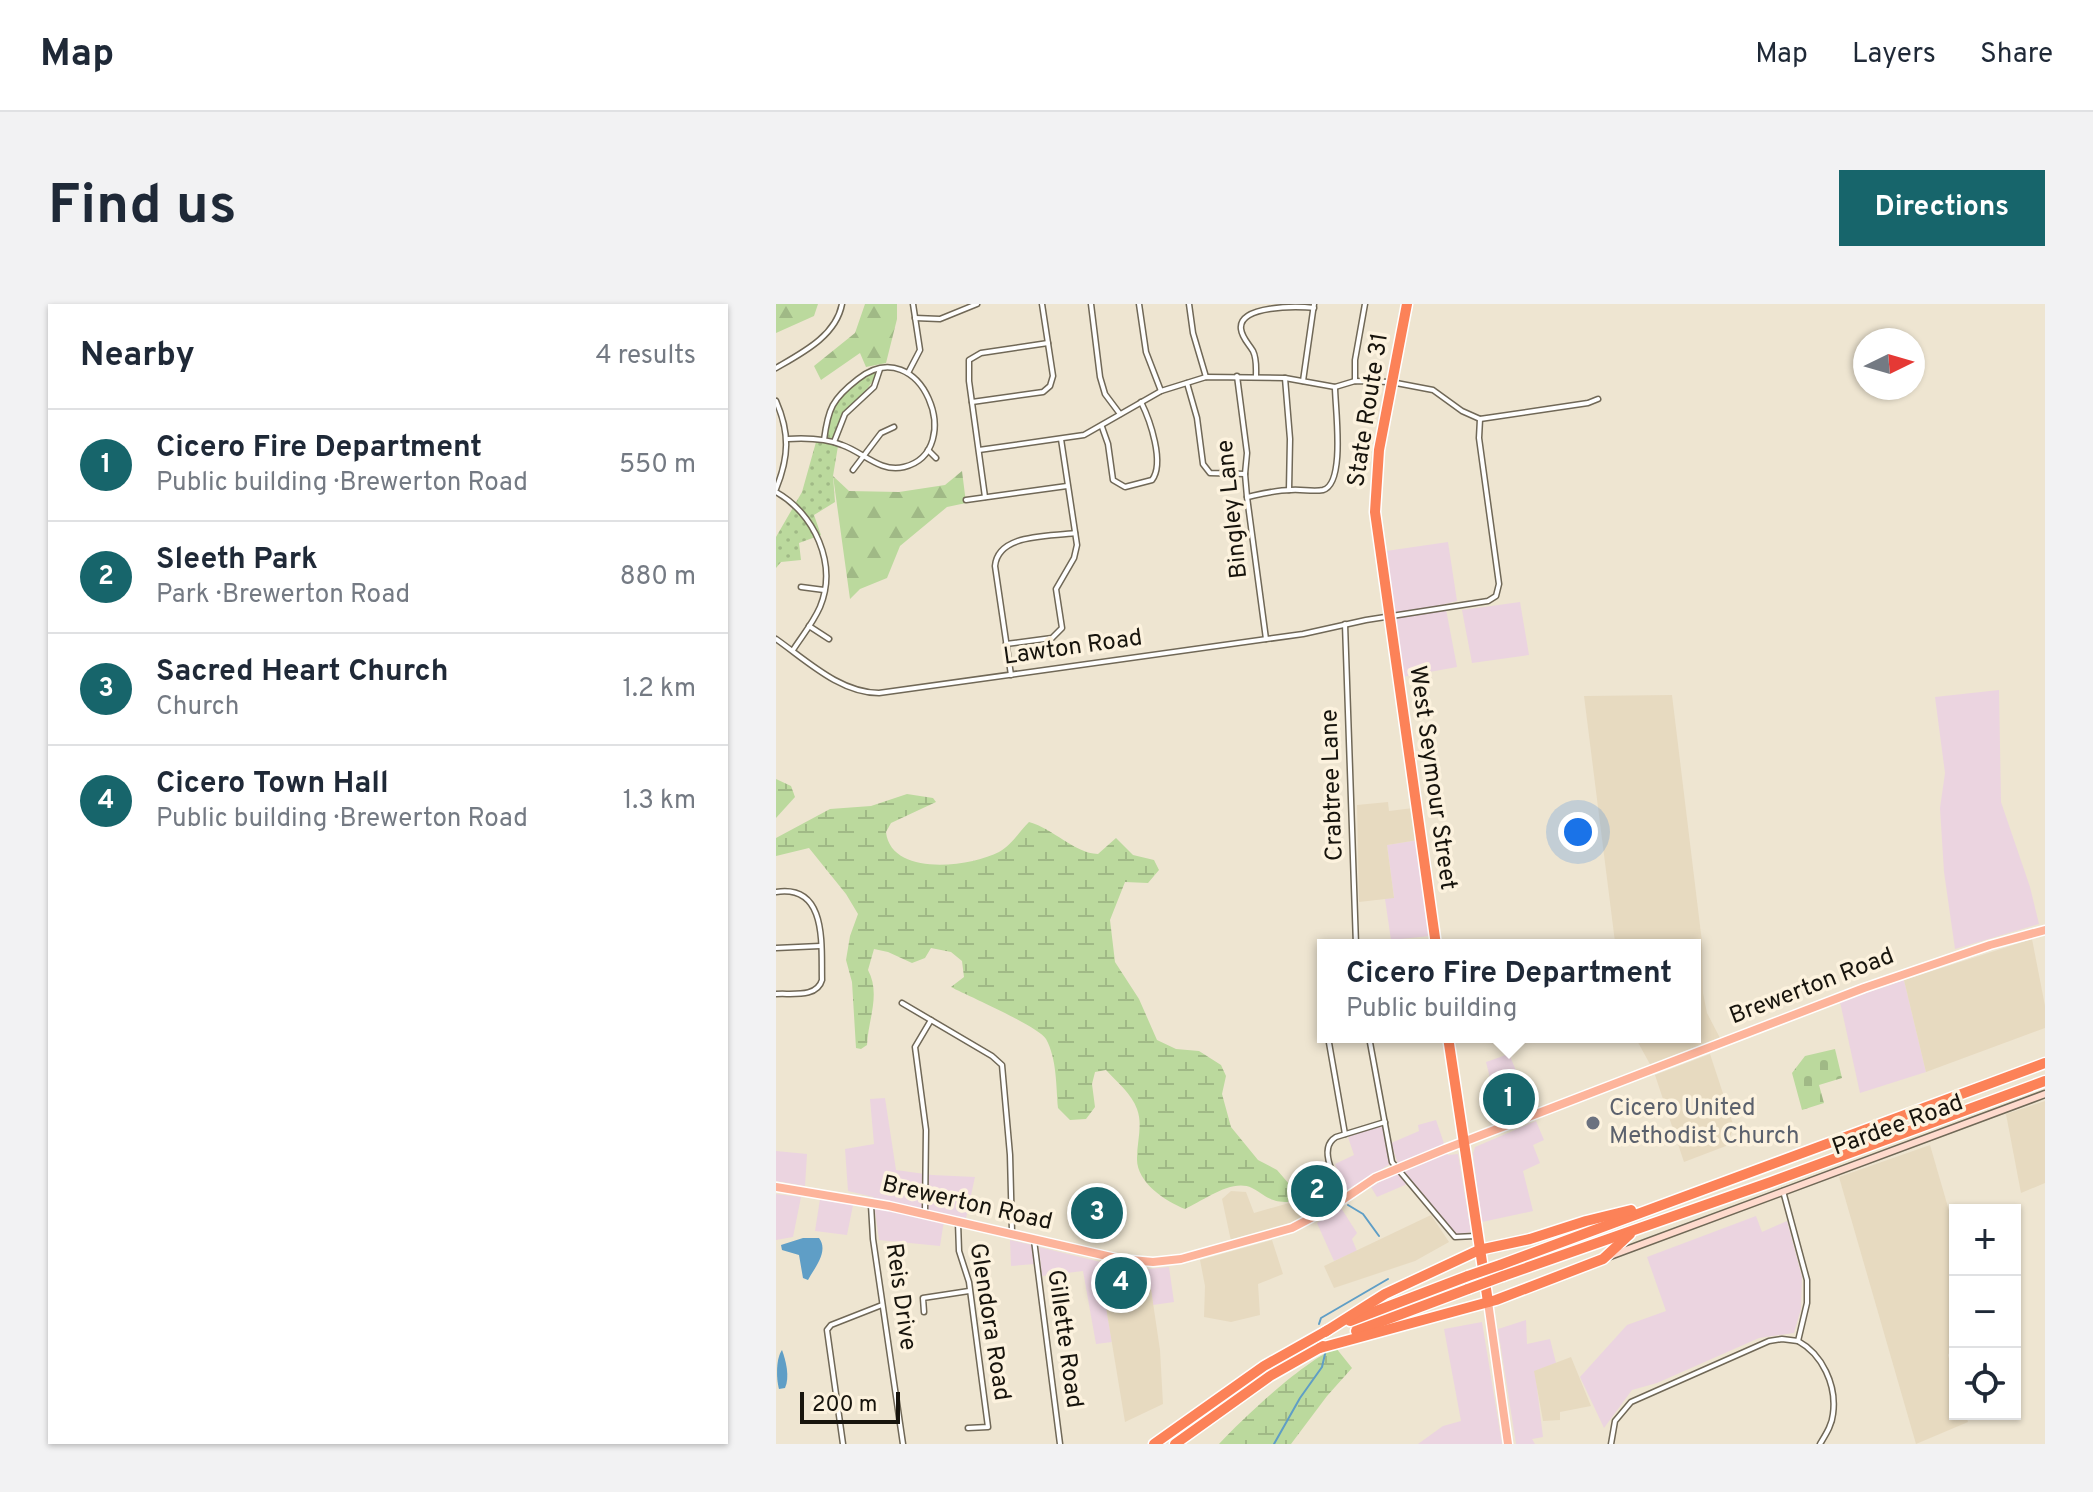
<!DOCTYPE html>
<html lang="en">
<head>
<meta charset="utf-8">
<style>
  body { margin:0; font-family:Overpass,sans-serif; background:#f2f2f3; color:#1f2937 }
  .controls { position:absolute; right:24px; bottom:24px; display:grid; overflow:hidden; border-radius:0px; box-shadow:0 2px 6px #0004 }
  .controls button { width:72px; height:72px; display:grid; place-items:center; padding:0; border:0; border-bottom:2px solid #e0e1e3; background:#fff; color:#1f2937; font:40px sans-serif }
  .compass { position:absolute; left:1077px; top:24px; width:72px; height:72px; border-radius:50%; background:#fff; box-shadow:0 2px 6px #0004; rotate:85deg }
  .scale { position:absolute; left:24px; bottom:20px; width:100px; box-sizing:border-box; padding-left:8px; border:4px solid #17140d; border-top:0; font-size:22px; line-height:28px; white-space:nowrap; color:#17140d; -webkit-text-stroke:6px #fcf2de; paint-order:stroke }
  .you { position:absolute; left:802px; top:528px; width:28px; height:28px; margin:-20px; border:6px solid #fff; border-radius:50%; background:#1a73e8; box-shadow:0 0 0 12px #1a73e833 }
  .badge { display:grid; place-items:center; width:52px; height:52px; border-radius:50%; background:#17656b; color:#fff; font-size:26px; font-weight:700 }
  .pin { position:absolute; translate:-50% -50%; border:4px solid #fff; box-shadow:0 2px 8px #0006 }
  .popup { position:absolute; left:541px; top:635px; width:384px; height:104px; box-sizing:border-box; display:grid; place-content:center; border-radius:0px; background:#fff; filter:drop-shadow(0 2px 6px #0005); font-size:26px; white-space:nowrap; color:#747a83 }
  .popup b { font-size:30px; color:#1f2937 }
  .popup::after { content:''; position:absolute; left:50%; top:100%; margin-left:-16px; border:16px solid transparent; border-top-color:#fff }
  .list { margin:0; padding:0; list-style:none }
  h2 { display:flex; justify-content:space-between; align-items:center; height:104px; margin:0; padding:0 32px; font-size:34px }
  h2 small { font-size:26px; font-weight:400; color:#747a83 }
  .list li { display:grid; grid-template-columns:52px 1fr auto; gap:24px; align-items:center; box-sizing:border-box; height:112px; padding:0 32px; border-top:2px solid #e0e1e3 }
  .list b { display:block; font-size:30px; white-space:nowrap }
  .list p { margin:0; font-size:26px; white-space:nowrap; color:#747a83 }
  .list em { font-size:26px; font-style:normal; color:#747a83 }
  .icon { flex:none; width:44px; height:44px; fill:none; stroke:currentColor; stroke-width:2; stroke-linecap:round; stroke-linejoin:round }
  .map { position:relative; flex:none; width:1269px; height:1140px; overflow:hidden; border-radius:0px }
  header { display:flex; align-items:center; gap:48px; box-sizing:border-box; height:112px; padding:0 40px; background:#fff; border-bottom:2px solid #e0e1e3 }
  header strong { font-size:38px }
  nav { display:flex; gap:44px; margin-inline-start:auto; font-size:28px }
  .intro { display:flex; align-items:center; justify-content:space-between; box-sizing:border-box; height:192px; padding:0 48px }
  h1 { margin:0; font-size:56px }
  .button { padding:20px 36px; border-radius:0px; background:#17656b; color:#fff; font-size:28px; font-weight:700 }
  main { display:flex; gap:48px; padding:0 48px }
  aside { flex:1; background:#fff; border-radius:0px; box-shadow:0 2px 6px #0004 }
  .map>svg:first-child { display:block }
  .commercial { fill:#ebd4e0 }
  .built { fill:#e7dac0 }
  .grass { fill:url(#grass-dots) }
  .forest { fill:url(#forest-firs) }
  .wetland { fill:url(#wetland-marsh) }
  .cemetery { fill:url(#cemetery-stones) }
  .park { fill:url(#park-tufts) }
  .water { fill:#5f9ec6 }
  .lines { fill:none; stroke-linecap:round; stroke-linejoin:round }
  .stream { stroke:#5f9ec6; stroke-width:2 }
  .street-casing { stroke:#706857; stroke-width:7 }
  .secondary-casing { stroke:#706857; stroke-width:9 }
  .primary-casing { stroke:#fff; stroke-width:11 }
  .highway-casing { stroke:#fff; stroke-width:13 }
  .street { stroke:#fff; stroke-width:4 }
  .secondary { stroke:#fedacd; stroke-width:6 }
  .primary { stroke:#fdb49b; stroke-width:8 }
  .highway { stroke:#fc8258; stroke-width:10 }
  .highway-bridge-casing { stroke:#fff; stroke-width:13; stroke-linecap:butt }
  .highway-bridge { stroke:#fc8258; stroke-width:10 }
  .worship-dot { fill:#6b7280; stroke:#fcf2de; stroke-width:3 }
  .labels { text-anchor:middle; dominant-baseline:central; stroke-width:7; stroke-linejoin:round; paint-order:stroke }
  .street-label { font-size:24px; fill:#17140d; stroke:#fcf2de }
  .worship-label { font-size:24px; fill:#5b616d; stroke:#fcf2de; text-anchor:start }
</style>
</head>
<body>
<header>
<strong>Map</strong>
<nav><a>Map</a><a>Layers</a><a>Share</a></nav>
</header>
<div class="intro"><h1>Find us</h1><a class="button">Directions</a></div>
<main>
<aside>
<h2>Nearby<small>4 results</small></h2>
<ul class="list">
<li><span class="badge">1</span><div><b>Cicero Fire Department</b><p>Public building · Brewerton Road</p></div><em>550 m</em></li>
<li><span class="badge">2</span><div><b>Sleeth Park</b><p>Park · Brewerton Road</p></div><em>880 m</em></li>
<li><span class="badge">3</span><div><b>Sacred Heart Church</b><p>Church</p></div><em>1.2 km</em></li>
<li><span class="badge">4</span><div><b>Cicero Town Hall</b><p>Public building · Brewerton Road</p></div><em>1.3 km</em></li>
</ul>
</aside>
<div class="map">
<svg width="1269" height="1140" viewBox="0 0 1269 1140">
  <defs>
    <pattern id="grass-dots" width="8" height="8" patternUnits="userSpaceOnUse" patternTransform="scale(2)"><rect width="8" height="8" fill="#bbd99d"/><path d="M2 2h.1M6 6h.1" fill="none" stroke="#a0b986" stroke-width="1.8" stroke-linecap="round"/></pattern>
    <pattern id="forest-firs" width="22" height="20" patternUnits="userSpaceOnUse" patternTransform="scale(2)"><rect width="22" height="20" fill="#bbd99d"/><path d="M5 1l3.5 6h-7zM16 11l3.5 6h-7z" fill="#a0b986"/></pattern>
    <pattern id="wetland-marsh" width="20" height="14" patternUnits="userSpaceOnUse" patternTransform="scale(2)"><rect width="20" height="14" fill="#bbd99d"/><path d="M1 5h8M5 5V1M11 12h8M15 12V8" fill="none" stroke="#a0b986"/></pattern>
    <pattern id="cemetery-stones" width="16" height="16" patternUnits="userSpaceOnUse" patternTransform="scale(2)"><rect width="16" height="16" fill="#bbd99d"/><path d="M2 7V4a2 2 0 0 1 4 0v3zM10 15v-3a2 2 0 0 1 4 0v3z" fill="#a0b986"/></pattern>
    <pattern id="park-tufts" width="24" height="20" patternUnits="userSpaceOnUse" patternTransform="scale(2)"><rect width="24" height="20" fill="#bbd99d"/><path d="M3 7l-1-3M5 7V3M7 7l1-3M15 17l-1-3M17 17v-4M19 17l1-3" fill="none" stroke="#a0b986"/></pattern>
  </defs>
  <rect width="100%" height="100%" fill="#eee5d1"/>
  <g class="commercial">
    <polygon points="672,238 681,297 669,300 681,363 626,373 610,247"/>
    <polygon points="744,298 753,351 696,359 686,306"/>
    <polygon points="1223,386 1225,498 1254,583 1263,620 1179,645 1168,568 1164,504 1169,469 1159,393"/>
    <polygon points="642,536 654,632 615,636 609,595 618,593 611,541"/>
    <polygon points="1128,676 1150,768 1084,789 1064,698"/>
    <polygon points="733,750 742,771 751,781 759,805 725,818 710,758"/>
    <polygon points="109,794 120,866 156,871 199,873 190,914 169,910 164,942 103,936 97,893 72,887 69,845 98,840 94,795"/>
    <polygon points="660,816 672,851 682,850 695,928 681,931 636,878 601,893 595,883 624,866 615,839 643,827 642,821"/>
    <polygon points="760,817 768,836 757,841 764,859 747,867 757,907 706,918 697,850 699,843"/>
    <polygon points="606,820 614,860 571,886 559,860 578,851 572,833"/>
    <polygon points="0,847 31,850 29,882 0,877"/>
    <polygon points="0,890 25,893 17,933 0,936"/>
    <polygon points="44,895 77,901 71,931 39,927"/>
    <polygon points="565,904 581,929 576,935 581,947 558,957 541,919"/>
    <polygon points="980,912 986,928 1011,917 1026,973 1025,1005 1018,1029 983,1034 881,1079 856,1086 828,1124 804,1073 851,1021 890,1007 871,953"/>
    <polygon points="234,936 256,941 259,960 235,962"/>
    <polygon points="263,943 337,961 341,989 328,991 336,1038 320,1040 307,967 266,972"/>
    <polygon points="393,963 398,998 377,1001 372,965"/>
    <polygon points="750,1016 751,1040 774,1035 780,1059 759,1067 767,1133 756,1135 759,1140 740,1140 722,1025"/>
    <polygon points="706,1018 726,1140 642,1140 667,1122 685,1117 668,1025"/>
  </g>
  <g class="built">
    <polygon points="896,391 926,638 927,689 931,709 944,734 875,762 859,733 919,733 919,641 861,641 858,635 839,638 808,392"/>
    <polygon points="612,498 613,507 637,504 642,536 611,541 618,594 583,598 581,501"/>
    <polygon points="1256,635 1269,702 1269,724 1150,768 1128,676"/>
    <polygon points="934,750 958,823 950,842 908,858 879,771"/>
    <polygon points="1269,797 1269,879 1245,889 1230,810"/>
    <polygon points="1154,841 1174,910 1179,937 1179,1039 1172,1051 1179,1075 1179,1110 1190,1110 1192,1118 1140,1140 1063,873"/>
    <polygon points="455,887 470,888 478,909 520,897 527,916 455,937 446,895"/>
    <polygon points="655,911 673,938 639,957 558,984 548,962"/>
    <polygon points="496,936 507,970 482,980 484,1011 455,1018 428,1013 429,982 424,956"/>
    <polygon points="337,961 372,965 384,1046 387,1100 349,1118 328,991 341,989"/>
    <polygon points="795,1053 815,1102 784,1108 784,1116 767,1117 758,1067"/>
  </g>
  <path class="grass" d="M95,69h6c-14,30 -39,35 -44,72l5,1 -5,30 2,26 -21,13 7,20 -22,8 2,17 -20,2 -5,6v-31l26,-45 14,-50 9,1 7,-35 26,-28z"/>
  <g class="forest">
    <polygon points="0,0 42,0 38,12 0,29"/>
    <polygon points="89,0 121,0 121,15 110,59 90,63 84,49 45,76 38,62 79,29"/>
    <polygon points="186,167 190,199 171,203 124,242 111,274 84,285 74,295 57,172 73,187 123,188 169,181"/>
  </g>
  <g class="wetland">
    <polygon points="0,475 15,482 19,493 0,514"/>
    <path d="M131,490l26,4 3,4 -45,21 -5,9c5,45 84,35 113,20 13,-7 19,-19 30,-30 25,7 45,31 69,32l18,-16 17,17 21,5 5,10 -11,13 -23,-1 -15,38 5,42 24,37 18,41 19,9 23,2 22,14 5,11 -4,18 9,33 27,33 19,10 13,15 -2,17c-19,0 -21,-6 -36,-14 -20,-10 -49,13 -67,21 -20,-8 -49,-27 -48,-51 0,-17 6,-33 0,-49 -5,-15 -21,-28 -31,-39l-11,2 -3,12 3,23 -9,12 -16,1 -12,-12c-2,-22 -1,-49 -12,-69 -8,-13 -78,-43 -95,-52l13,-10 -2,-16 -11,-9 -20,-4 -6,10 -13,5 -24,-11 -14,-3 -6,21c13,24 0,50 -1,75l-6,4 -5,-1 -4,-66 -6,-22 4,-24 8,-22 -12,-20 -37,-46 -33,8v-18l54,-29 41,-3z"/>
    <path d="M560,1044l16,20 -25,28 -36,48h-72c26,-28 84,-82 117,-96z"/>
  </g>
  <polygon class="cemetery" points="1059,745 1066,774 1043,781 1048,799 1026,806 1016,769 1029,752"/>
  <polygon class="park" points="533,881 560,894 542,905"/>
  <g class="water">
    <path d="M27,934h16c10,13 -4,29 -11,42l-5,-2 -4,-23 -17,-5 -1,-5z"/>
    <path d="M6,1046c4,11 8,27 3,38l-6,1c-3,-11 -3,-31 3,-39z"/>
  </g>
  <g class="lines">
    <g class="stream">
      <polyline points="522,872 559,891"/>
      <polyline points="572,901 587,910 603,932"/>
      <polyline points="543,1020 545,1014 612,975"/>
      <polyline points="498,1140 524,1094 546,1063 549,1050"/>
    </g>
    <g class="street-casing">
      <g id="street">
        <polyline points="315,0 324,73 329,90 344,110"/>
        <polyline points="363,0 370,48 385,87"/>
        <polyline points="413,0 417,29 430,73"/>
        <polyline points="139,14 164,15 201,0"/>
        <path d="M0,64c26,-15 60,-32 66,-64"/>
        <polyline points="132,69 144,46 137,0"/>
        <polyline points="461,72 471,149 469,170 471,193 490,335"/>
        <path d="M480,73c0,-9 1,-18 -3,-26 -4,-7 -11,-13 -12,-22 -3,-24 57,-23 73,-21"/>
        <polyline points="509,74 514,135 513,186"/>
        <polyline points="527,77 538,0"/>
        <polyline points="579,77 579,56 589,0"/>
        <polyline points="411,79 421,114 427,160 434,169 469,170"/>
        <path d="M0,97c14,32 13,56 0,88"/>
        <polyline points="196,98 267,88 274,82 277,72 266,0"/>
        <path d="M326,123l6,17 5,36 12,7 27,-7c13,-17 -2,-60 -11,-78"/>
        <path d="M12,135c18,-1 37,-1 54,6 21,7 38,28 62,22 64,-16 17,-137 -46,-88 -26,20 -30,30 -34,61"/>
        <polyline points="58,138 69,110 98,83 104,65"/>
        <polyline points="152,146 160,154"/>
        <polyline points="203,146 308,131 385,87 430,73 509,74 559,83 579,77 615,78 657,86 686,107 704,115 812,99 822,95"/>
        <polyline points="77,166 105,129 118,123"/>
        <path d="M0,188c38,21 62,72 44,115 -7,16 -18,29 -27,43"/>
        <polyline points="209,193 193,77 193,56 205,49 272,39"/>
        <path d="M471,193c14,-3 29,-7 44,-7 10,-1 22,2 32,0 23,-6 12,-83 12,-103"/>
        <polyline points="190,196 291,182"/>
        <polyline points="25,283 48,286"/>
        <polyline points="569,320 580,641"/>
        <polyline points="33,322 53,335"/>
        <path d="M0,335c30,21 64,54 103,54l424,-59 63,-14 122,-19 8,-5 3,-12 -20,-146 1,-19"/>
        <polyline points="230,340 276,334 286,324 280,285 298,254 301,241 285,135"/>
        <path d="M235,371l-16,-109c3,-33 55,-29 80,-33"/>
        <path d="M0,588c52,-8 45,54 46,88 -5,18 -30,13 -46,14"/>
        <polyline points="0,644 44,642"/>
        <polyline points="126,699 216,752 226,761 234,851 236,928"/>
        <polyline points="552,733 569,830"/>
        <polyline points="593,733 616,858 679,933 699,932"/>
        <path d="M1007,887l24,89v23l-9,38c24,13 39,44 35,73 -1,11 -7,20 -13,30"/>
        <path d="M571,893c-10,-14 -31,-48 -11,-60l49,-15"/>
        <polyline points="95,901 97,935 127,1140"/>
        <polyline points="149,908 150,826 139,743 155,716"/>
        <polyline points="182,918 183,947 193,978 212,1123 192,1124"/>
        <polyline points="258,936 284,1140"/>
        <polyline points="148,1008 147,994 193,987"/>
        <polyline points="67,1140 51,1026 55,1021 106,1001"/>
        <polyline points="835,1140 839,1117 855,1098 993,1037 1006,1035 1022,1037"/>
      </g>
    </g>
    <g class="secondary-casing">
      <polyline id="secondary" points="834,952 1269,790"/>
    </g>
    <g class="primary-casing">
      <g id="primary">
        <polyline points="0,883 113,902 344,955 377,958 405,955 516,924 556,903 599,874 669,845 1088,684 1214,641 1269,626"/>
        <polyline points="712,998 732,1140"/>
      </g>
    </g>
    <g class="highway-casing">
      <g id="highway">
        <polyline points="631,0 603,146 599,208 660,641"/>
        <polyline points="672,733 712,998"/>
        <polyline points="724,961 1269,759"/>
        <polyline points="727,972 995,878 1269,777"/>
        <polyline points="574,1017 692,972"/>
        <polyline points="580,1027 692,985"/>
        <polyline points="549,1028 609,990 703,946 754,935 810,917 855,906"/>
        <polyline points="544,1044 720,996 827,955 854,930"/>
        <polyline points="378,1140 488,1062 552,1026"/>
        <polyline points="399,1140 494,1072 547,1042"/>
      </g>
    </g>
    <use href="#street" class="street"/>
    <use href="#secondary" class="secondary"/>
    <use href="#primary" class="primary"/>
    <use href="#highway" class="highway"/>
    <g class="highway-bridge-casing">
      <g id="highway-bridge">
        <polyline points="692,972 724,961"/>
        <polyline points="692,985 727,972"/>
      </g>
    </g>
    <use href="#highway-bridge" class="highway-bridge"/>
  </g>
  <circle class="worship-dot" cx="817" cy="819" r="8"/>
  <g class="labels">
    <g class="street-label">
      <text transform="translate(593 106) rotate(-81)">State Route 31</text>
      <text transform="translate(457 205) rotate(-96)">Bingley Lane</text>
      <text transform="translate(297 344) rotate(-8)">Lawton Road</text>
      <text transform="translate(656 474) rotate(82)">West Seymour Street</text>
      <text transform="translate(557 481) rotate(-92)">Crabtree Lane</text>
      <text transform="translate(1036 683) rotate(-21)">Brewerton Road</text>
      <text transform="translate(1122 822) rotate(-20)">Pardee Road</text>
      <text transform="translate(191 900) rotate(13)">Brewerton Road</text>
      <text transform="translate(124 993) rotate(82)">Reis Drive</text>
      <text transform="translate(213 1018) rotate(81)">Glendora Road</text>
      <text transform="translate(288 1035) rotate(82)">Gillette Road</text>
    </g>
    <g class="worship-label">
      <text x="833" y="805">Cicero United<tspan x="833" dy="28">Methodist Church</tspan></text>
    </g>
  </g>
</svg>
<div class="controls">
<button>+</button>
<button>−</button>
<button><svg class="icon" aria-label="locate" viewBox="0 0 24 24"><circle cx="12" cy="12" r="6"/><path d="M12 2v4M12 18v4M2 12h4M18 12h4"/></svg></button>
</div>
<svg class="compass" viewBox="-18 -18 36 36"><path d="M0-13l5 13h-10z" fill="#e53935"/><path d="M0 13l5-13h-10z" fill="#747a83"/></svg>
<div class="scale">200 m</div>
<div class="you"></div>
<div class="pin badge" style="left:733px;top:795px">1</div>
<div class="popup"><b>Cicero Fire Department</b>Public building</div>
<div class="pin badge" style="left:541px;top:887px">2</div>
<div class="pin badge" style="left:321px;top:909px">3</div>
<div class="pin badge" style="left:345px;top:979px">4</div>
</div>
</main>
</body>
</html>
